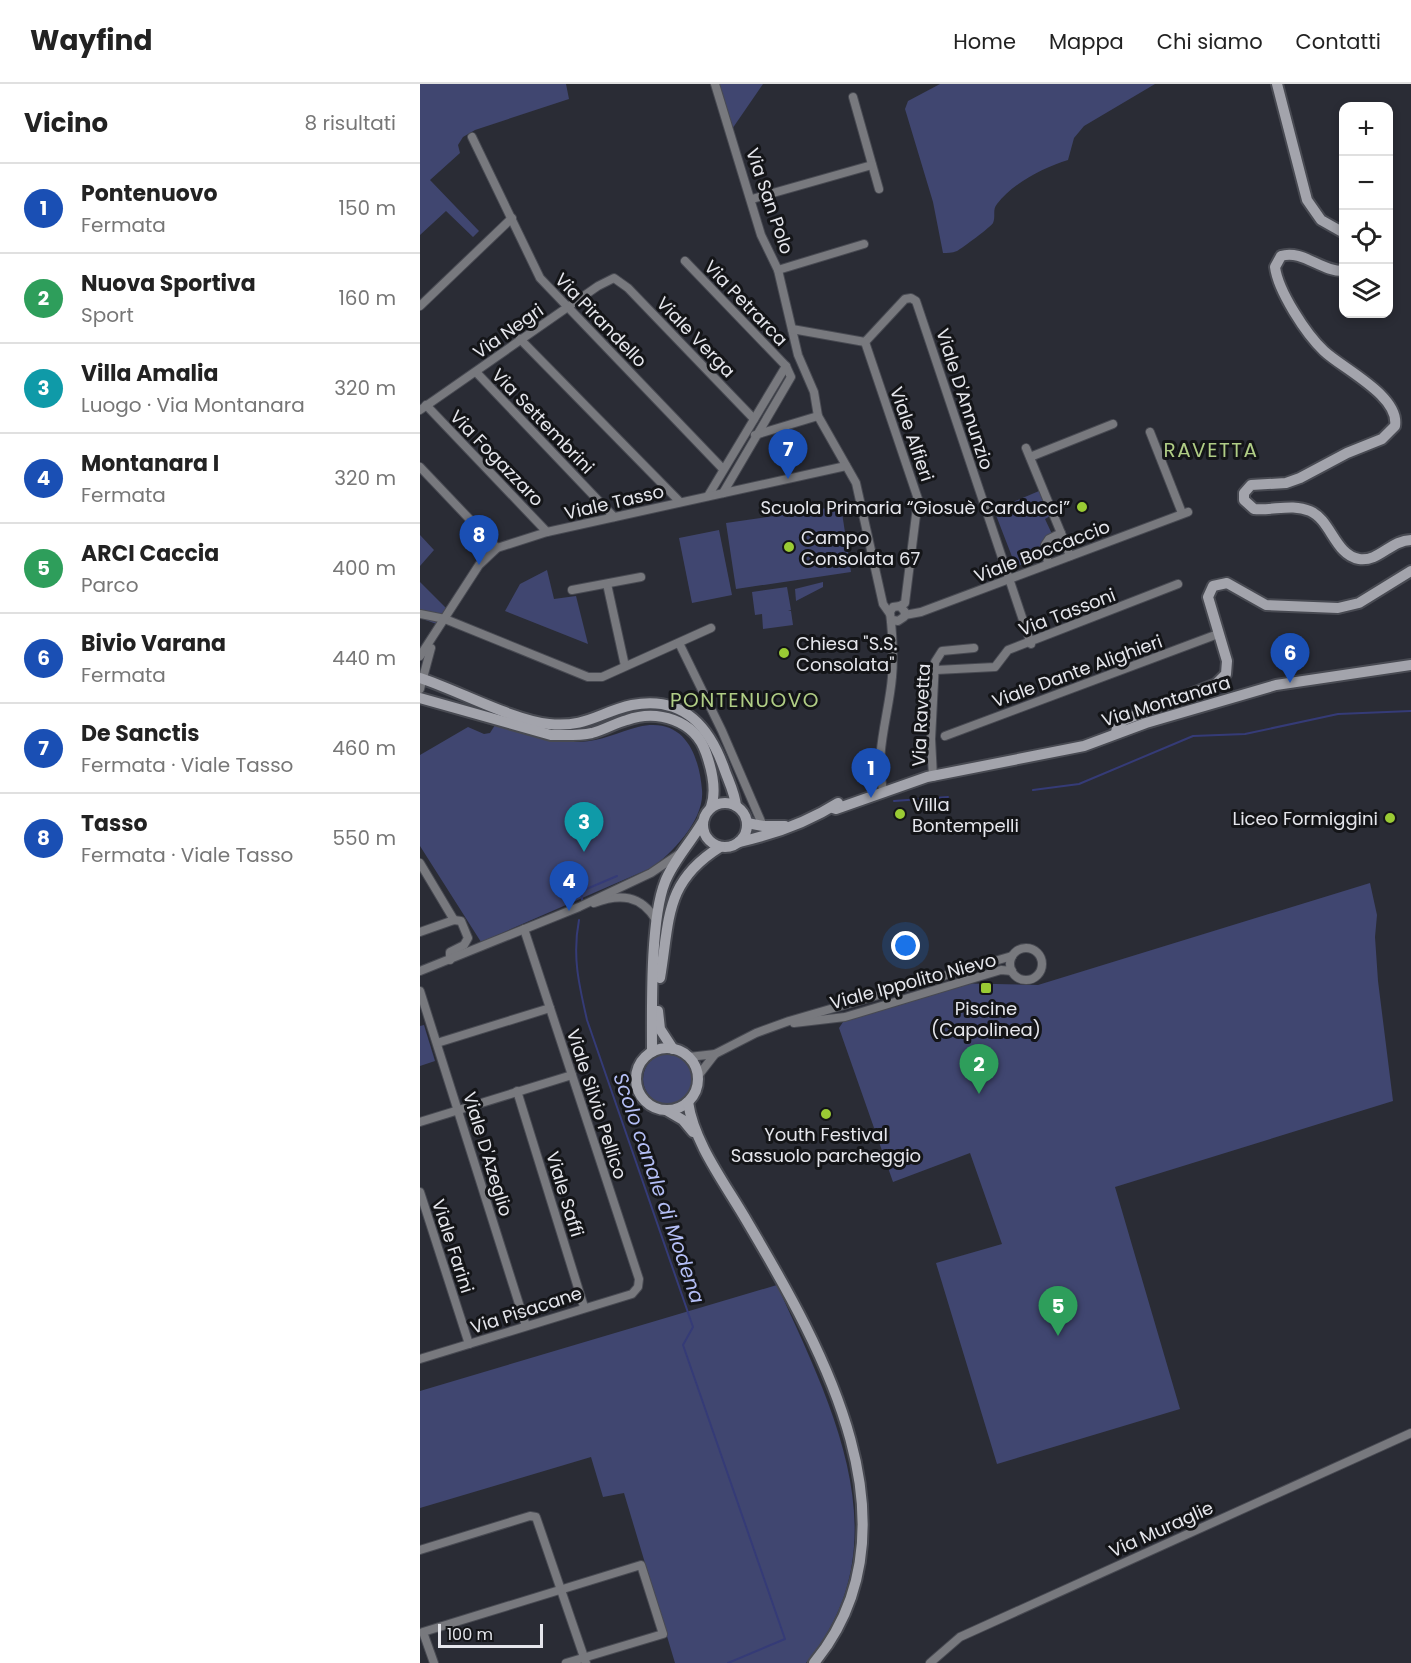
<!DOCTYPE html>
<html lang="it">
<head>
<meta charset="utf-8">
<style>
  body { margin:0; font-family:Poppins,sans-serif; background:#f6f6f6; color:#222 }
  .controls { position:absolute; right:18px; top:18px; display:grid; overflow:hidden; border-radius:12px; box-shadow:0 3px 9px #0003 }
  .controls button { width:54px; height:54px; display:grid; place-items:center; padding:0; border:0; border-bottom:2px solid #e0e0e0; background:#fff; color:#222; font:30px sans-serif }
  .scale { position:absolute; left:18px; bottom:15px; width:105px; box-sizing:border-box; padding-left:6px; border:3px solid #e5e6ec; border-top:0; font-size:16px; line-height:21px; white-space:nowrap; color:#e5e6ec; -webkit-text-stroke:4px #141518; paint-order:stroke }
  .you { position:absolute; left:486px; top:862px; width:21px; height:21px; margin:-15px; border:4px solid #fff; border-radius:50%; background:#1a73e8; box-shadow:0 0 0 9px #1a73e833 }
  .badge { display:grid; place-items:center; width:39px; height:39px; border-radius:50%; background:#b45309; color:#fff; font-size:20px; font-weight:700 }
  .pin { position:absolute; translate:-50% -50px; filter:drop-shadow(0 2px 3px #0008) }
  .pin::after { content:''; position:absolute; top:32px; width:21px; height:18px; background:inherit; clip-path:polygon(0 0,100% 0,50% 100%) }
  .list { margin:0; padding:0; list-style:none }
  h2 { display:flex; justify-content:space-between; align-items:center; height:78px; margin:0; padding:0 24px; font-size:26px }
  h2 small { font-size:20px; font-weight:400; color:#767676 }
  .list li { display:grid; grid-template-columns:39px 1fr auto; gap:18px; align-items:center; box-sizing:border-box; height:90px; padding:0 24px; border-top:2px solid #e0e0e0 }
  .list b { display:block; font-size:22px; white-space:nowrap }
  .list p { margin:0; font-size:20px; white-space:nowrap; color:#767676 }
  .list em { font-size:20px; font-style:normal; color:#767676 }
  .icon { flex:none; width:33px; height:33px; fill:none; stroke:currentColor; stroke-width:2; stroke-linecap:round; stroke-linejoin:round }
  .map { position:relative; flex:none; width:991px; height:1579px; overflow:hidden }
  header { display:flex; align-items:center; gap:36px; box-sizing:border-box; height:84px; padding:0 30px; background:#fff; border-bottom:2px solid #e0e0e0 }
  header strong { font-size:28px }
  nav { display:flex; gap:33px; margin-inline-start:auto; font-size:21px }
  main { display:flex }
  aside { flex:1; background:#fff }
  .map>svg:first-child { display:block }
  .green { fill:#404670 }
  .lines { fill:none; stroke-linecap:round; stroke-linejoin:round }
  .stream { stroke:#353b77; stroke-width:2 }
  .street-casing { stroke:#484a52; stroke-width:10 }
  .secondary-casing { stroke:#484a52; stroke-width:14 }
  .street { stroke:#78797e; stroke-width:8 }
  .secondary { stroke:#a3a4ac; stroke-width:10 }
  .poi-dot { fill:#9acb34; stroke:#141518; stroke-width:2 }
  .labels { text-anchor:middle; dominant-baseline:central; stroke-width:6; stroke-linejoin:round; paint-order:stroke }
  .street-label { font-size:18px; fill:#e5e6ec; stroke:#141518 }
  .poi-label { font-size:18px; fill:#e5e6ec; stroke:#141518; text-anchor:start }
  .neighbourhood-label { font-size:20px; letter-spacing:1.5px; fill:#b0cd85; stroke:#141518 }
  .water-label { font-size:20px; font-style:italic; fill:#b4bef5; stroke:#141518 }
</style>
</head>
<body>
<header>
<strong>Wayfind</strong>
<nav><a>Home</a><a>Mappa</a><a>Chi siamo</a><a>Contatti</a></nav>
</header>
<main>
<aside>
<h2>Vicino<small>8 risultati</small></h2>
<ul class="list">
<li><span class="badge" style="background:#1a4fb4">1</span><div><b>Pontenuovo</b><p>Fermata</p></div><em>150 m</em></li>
<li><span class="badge" style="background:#2e9e5b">2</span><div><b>Nuova Sportiva</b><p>Sport</p></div><em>160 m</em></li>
<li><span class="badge" style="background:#0f9aa8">3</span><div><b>Villa Amalia</b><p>Luogo · Via Montanara</p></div><em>320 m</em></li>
<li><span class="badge" style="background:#1a4fb4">4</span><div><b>Montanara I</b><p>Fermata</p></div><em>320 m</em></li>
<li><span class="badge" style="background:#2e9e5b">5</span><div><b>ARCI Caccia</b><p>Parco</p></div><em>400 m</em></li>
<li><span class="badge" style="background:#1a4fb4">6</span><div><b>Bivio Varana</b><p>Fermata</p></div><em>440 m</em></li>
<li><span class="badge" style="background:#1a4fb4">7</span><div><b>De Sanctis</b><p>Fermata · Viale Tasso</p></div><em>460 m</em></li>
<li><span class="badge" style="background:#1a4fb4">8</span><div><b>Tasso</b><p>Fermata · Viale Tasso</p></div><em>550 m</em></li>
</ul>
</aside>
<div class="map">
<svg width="991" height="1579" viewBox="0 0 991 1579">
  <rect width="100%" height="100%" fill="#2a2c35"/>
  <g class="green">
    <polygon points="0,0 146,0 149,15 55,46 43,53 38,61 40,69 10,96 59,147 53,153 26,127 0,151"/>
    <polygon points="292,0 343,0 310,48"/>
    <path d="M520,0h215l-71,42 -10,12 -6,22c-24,7 -56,24 -71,44 -5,6 -1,12 -4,19 -1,3 -32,26 -36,28 -5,2 -10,2 -14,2l-10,-51 -28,-93 3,-8z"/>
    <polygon points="619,407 630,432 625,435 632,450 622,464 623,471 596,483 574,426"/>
    <polygon points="421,422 431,488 316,505 306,439"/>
    <polygon points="299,446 312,511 272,519 259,454"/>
    <polygon points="0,451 14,466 0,482"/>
    <polygon points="127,486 134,515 156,512 168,560 85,527 100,500"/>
    <polygon points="0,498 29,527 22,542 0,534"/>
    <polygon points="403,498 403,503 376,517 375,505"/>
    <polygon points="367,503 371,526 368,527 371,527 373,541 343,545 342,530 335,531 332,508"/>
    <path d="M75,641c28,8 56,18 85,17 21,-1 39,-10 58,-15 46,-11 61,27 64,63 3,29 -29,63 -51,78l-170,74 -61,-96v-91l48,-28 16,7 6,-1z"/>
    <polygon points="950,799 957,831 955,853 958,897 973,1017 695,1103 760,1325 577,1380 516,1179 582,1160 550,1069 473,1098 419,944 429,929 529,899 618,901"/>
    <polygon points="4,941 15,977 0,982 0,942"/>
    <circle cx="248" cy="995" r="25"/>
    <path d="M357,1201c54,119 128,259 29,378h-131l-51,-170 -21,4 -12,-40 -171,51v-117z"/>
  </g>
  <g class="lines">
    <g class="stream">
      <polyline points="613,706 659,700 773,652 825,650 918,630 991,627"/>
      <polyline points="474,717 528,713"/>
      <polyline points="162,807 162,816"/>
      <polyline points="157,809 197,792"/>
      <path d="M159,836c-7,36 0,65 8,100l106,307 -10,18 102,294 -57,24"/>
    </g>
    <g class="street-casing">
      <g id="street">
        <polyline points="295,0 341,151 358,186 378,271 394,308 398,332 436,399 463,520 470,530"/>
        <polyline points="433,13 459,105"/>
        <polyline points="52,53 120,194 303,385"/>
        <polyline points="332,115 452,81"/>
        <polyline points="265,177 366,282 371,293 303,409"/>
        <polyline points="358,186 444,160"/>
        <polyline points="0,222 92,134"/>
        <polyline points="372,245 445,258 485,215 491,214 496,217 611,560"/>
        <polyline points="100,255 260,418"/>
        <polyline points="445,258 498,415 485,519 480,522"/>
        <polyline points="56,288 194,433"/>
        <polyline points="6,321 127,448"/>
        <polyline points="0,326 178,202 194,194 208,204 334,335"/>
        <polyline points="730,348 762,429"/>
        <polyline points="335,351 398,332"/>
        <polyline points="606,364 641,449"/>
        <polyline points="610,373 693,340"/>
        <polyline points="0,383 77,464"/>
        <polyline points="288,412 366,282"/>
        <polyline points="628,480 625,461 629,455 641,449 650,472"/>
        <polyline points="187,500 205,582"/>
        <polyline points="152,506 221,493"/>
        <polyline points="0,530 25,535 168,593 182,593 291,544"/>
        <polyline points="485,531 501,528 768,428"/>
        <polyline points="259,559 302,647 343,742"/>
        <polyline points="0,572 59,481 77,464 127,448 426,382"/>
        <polyline points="516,586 575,583 588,566 758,500"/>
        <polyline points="0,605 11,564"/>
        <polyline points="525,652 798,550"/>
        <polyline points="513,693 511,655 515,578 522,567 554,564"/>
        <polyline points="452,707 456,684 459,682"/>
        <path d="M464,709c-11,-37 5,-78 8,-116 2,-21 0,-47 -2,-65l3,-5 7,-1 5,6 -1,5 -6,4 -5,-1"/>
        <polyline points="0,779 34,836"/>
        <path d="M174,819c26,-10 47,-8 62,17"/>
        <polyline points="0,848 34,836 41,837 48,854 44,861 30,868 30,876"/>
        <circle cx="606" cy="880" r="16"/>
        <polyline points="0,887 159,823 231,789 259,770"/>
        <polyline points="0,907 106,1242"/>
        <polyline points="374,939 425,933 581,886 592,887"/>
        <polyline points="17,959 130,924"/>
        <polyline points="269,973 295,970 336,949 369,937 592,872"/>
        <polyline points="278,992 295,970"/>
        <polyline points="97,1007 164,1223"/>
        <polyline points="0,1038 152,991"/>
        <polyline points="0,1108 49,1260"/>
        <polyline points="0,1275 212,1210 218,1203 219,1195 104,845"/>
        <polyline points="0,1466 110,1432 116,1433 166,1579"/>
        <polyline points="14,1579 3,1548 221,1481 243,1550 146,1579"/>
        <polyline points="510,1579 540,1553 991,1349"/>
      </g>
    </g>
    <g class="secondary-casing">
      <g id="secondary">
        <polyline points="857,0 887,116 901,136 924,149"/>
        <path d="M924,187c-22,1 -42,-22 -63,-15l-6,11c3,24 31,67 49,84 19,18 76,45 71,75l-13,13 -35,14 -47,25 -14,5 -35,2 -7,8v7l10,9c19,2 38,-6 56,2 21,9 25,44 49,48 20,3 32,-19 52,-19"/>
        <path d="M0,594c37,12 92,42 129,46 37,4 51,-12 83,-19 52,-10 78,22 93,66 4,11 10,23 11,35"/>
        <path d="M0,614l131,37c14,0 27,1 41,-2 12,-3 23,-10 35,-13 30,-11 68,0 79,33 6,17 11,37 5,54"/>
        <polyline points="696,649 697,643 704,636 796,600 806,590 807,577 788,513 793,502 807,499 846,521 918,524 939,519 991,487"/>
        <circle cx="305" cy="741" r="22"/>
        <polyline points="413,724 416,725 507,693 664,662 726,639 856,601 991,581"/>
        <polyline points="327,739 343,742 365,742"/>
        <path d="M319,758c36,-8 69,-20 99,-39"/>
        <path d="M240,894c10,-59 4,-96 60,-131"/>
        <polyline points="238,927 240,945 253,965"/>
        <circle cx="247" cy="995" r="31"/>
        <path d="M232,968c0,-43 -2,-132 13,-170 8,-21 26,-40 37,-59"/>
        <path d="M268,1018c6,42 39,84 60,121 74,125 177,305 66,440"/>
        <polyline points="246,1026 263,1036 273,1048"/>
      </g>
    </g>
    <use href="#street" class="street"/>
    <use href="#secondary" class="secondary"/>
  </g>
  <g class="poi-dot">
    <circle cx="662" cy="423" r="6"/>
    <circle cx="369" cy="463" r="6"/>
    <circle cx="364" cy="569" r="6"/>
    <circle cx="480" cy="730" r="6"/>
    <circle cx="970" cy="734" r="6"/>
    <rect x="560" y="898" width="12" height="12" rx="3"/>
    <circle cx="406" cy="1030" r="6"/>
  </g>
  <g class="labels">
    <g class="street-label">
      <text transform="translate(350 117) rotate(71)">Via San Polo</text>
      <text transform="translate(326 219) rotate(46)">Via Petrarca</text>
      <text transform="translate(181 236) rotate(46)">Via Pirandello</text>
      <text transform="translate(88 247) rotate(-35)">Via Negri</text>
      <text transform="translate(276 253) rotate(46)">Viale Verga</text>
      <text transform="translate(545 315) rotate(72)">Viale D'Annunzio</text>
      <text transform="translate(123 337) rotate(46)">Via Settembrini</text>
      <text transform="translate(492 350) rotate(71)">Viale Alfieri</text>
      <text transform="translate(77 374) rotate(46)">Via Fogazzaro</text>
      <text transform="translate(194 418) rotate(-13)">Viale Tasso</text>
      <text transform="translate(622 467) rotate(-21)">Viale Boccaccio</text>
      <text transform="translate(647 528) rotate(-21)">Via Tassoni</text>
      <text transform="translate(657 587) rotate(-20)">Viale Dante Alighieri</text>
      <text transform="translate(746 617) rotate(-17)">Via Montanara</text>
      <text transform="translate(501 631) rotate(-87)">Via Ravetta</text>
      <text transform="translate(493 897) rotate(-15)">Viale Ippolito Nievo</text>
      <text transform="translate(177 1020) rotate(72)">Viale Silvio Pellico</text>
      <text transform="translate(68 1070) rotate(73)">Viale D'Azeglio</text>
      <text transform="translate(145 1110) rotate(73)">Viale Saffi</text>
      <text transform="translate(33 1162) rotate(72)">Viale Farini</text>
      <text transform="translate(106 1226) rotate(-18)">Via Pisacane</text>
      <text transform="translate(741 1445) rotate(-24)">Via Muraglie</text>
    </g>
    <g class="poi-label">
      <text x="650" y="423" text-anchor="end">Scuola Primaria “Giosuè Carducci”</text>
      <text x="381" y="453">Campo<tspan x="381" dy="21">Consolata 67</tspan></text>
      <text x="376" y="559">Chiesa "S.S.<tspan x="376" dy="21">Consolata"</tspan></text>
      <text x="492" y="720">Villa<tspan x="492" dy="21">Bontempelli</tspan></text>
      <text x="958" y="734" text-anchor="end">Liceo Formiggini</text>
      <text x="566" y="924" text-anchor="middle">Piscine<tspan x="566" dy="21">(Capolinea)</tspan></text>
      <text x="406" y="1050" text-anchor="middle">Youth Festival<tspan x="406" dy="21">Sassuolo parcheggio</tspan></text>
    </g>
    <g class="neighbourhood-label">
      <text x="791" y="366">RAVETTA</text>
      <text x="325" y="616">PONTENUOVO</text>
    </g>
    <g class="water-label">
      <text transform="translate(239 1104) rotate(71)">Scolo canale di Modena</text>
    </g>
  </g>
</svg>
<div class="controls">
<button>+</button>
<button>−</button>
<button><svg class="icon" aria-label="locate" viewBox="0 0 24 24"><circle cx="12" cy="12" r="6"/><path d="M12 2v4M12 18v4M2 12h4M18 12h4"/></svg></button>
<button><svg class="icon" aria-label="layers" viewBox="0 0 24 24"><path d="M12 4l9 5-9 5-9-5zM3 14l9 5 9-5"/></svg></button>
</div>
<div class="scale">100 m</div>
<div class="you"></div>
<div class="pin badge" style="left:451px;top:714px;background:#1a4fb4">1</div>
<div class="pin badge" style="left:559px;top:1010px;background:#2e9e5b">2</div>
<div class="pin badge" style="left:164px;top:768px;background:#0f9aa8">3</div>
<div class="pin badge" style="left:149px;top:827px;background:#1a4fb4">4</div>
<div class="pin badge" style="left:638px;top:1252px;background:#2e9e5b">5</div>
<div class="pin badge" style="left:870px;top:599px;background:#1a4fb4">6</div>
<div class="pin badge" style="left:368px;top:395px;background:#1a4fb4">7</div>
<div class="pin badge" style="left:59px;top:481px;background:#1a4fb4">8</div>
</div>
</main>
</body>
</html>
